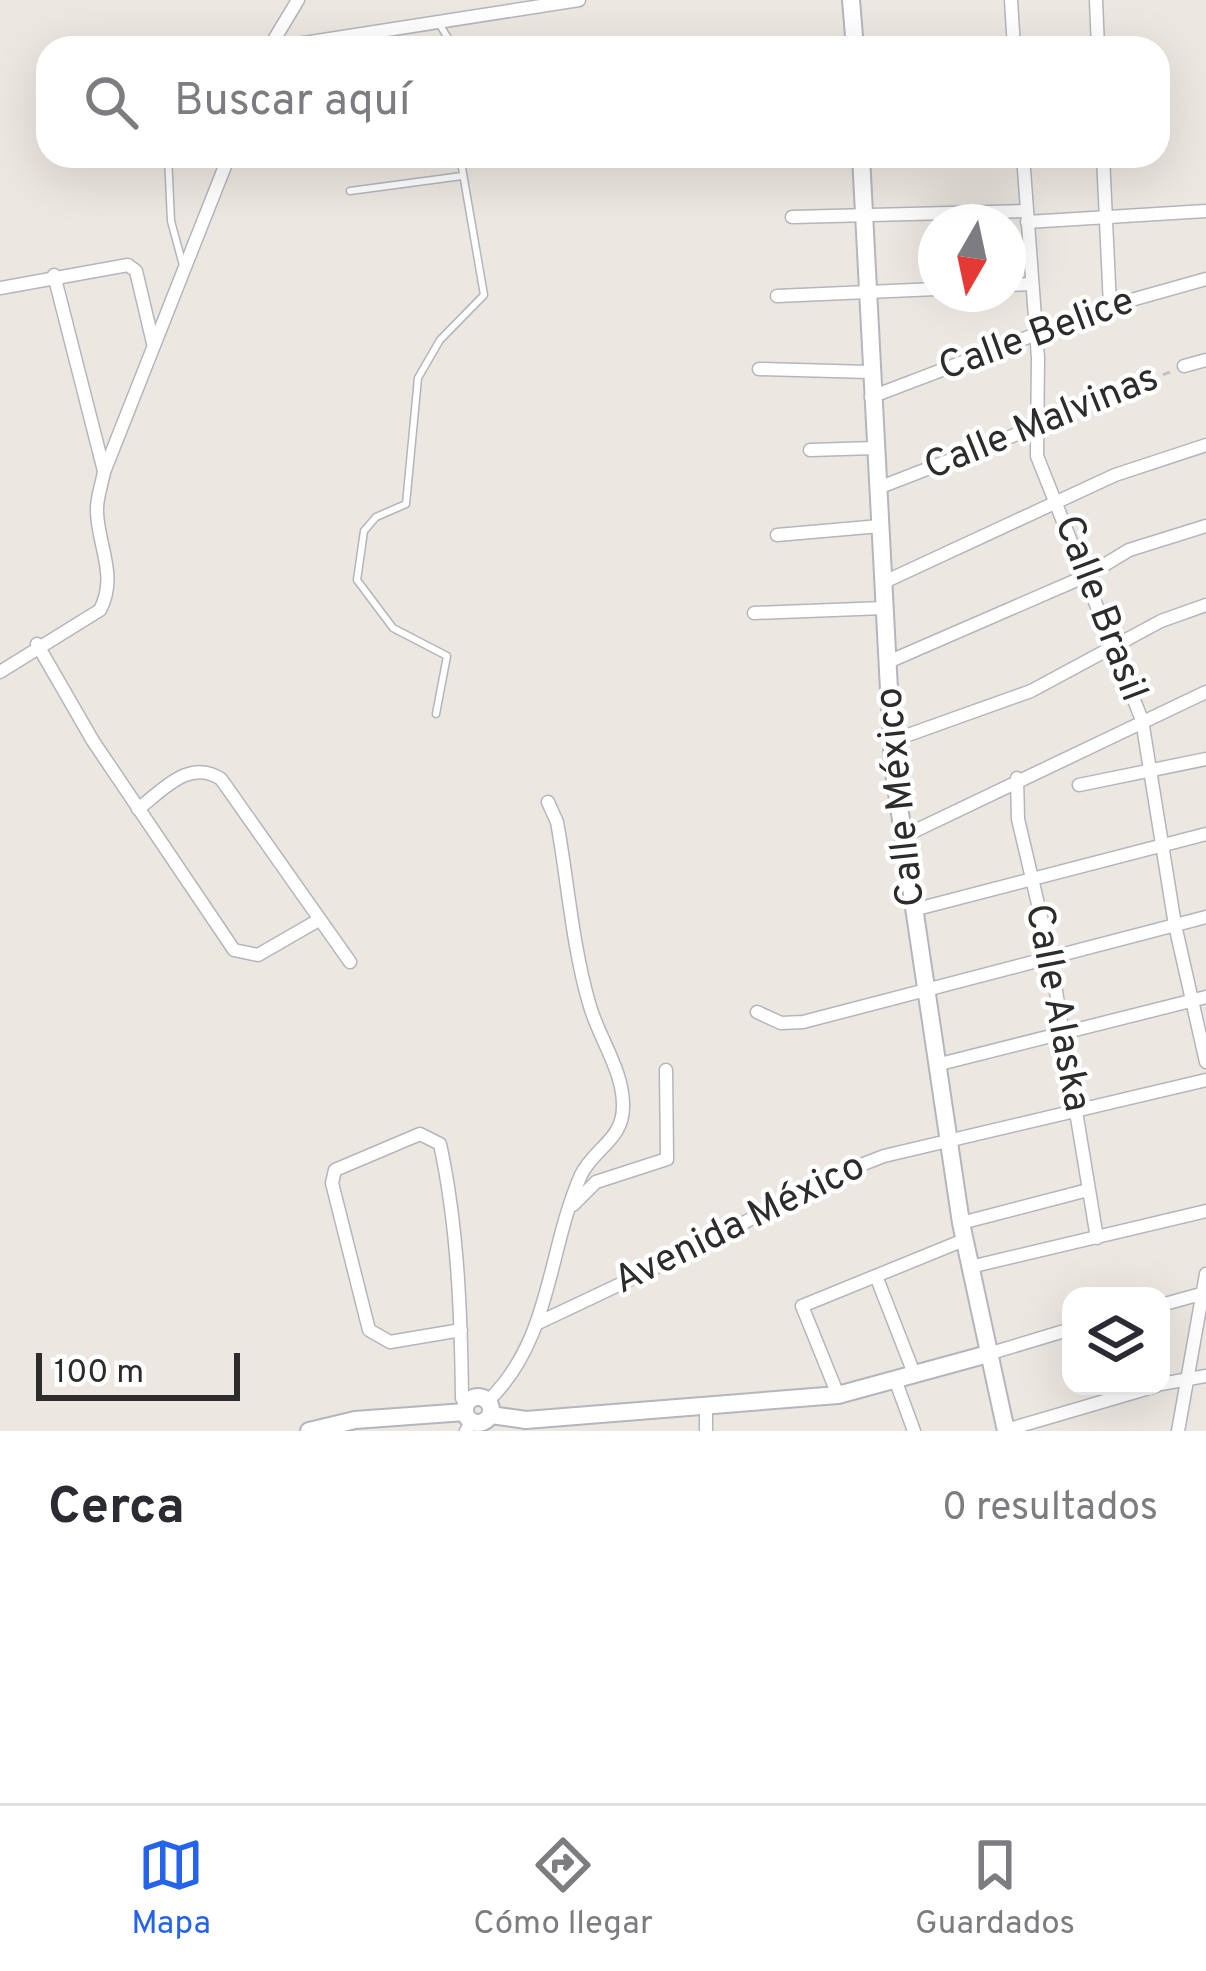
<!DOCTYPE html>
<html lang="es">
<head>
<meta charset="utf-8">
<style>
  body { margin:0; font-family:Overpass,sans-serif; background:#f2f2f3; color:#2b2b33 }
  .controls { position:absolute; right:36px; bottom:36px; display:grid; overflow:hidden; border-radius:24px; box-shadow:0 12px 48px #0002 }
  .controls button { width:108px; height:108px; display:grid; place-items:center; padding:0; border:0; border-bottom:3px solid #e1e1e2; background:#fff; color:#2b2b33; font:60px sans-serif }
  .compass { position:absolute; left:918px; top:204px; width:108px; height:108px; border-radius:50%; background:#fff; box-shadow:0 12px 48px #0002; rotate:189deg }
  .scale { position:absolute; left:36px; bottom:30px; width:204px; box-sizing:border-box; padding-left:12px; border:6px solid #2c2c2c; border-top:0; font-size:33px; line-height:42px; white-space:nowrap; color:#2c2c2c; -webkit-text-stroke:9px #fff; paint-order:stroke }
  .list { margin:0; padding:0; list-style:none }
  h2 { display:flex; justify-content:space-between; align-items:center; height:156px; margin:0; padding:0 48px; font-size:51px }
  h2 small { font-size:39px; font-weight:400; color:#7c7c81 }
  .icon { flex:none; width:66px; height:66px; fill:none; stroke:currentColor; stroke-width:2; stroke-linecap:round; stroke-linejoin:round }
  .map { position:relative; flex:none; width:1206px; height:1431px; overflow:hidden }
  .search { position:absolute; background:#fff; box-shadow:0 12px 48px #0002; left:36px; right:36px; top:36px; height:132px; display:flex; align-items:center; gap:30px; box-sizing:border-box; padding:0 42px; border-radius:36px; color:#7c7c81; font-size:45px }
  .sheet { height:372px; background:#fff }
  nav { display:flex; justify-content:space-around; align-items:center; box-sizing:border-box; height:168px; border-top:3px solid #e1e1e2; background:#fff; font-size:33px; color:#7c7c81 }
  nav a { display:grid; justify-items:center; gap:6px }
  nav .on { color:#2563eb }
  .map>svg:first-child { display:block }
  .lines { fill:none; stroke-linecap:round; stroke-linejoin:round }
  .lane-casing { stroke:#b4b6be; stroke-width:9 }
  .street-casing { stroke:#b4b6be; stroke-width:15 }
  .secondary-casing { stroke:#b4b6be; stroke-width:20 }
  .path { stroke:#c4c4c4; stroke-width:3; stroke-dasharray:9 6; stroke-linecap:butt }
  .lane { stroke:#fff; stroke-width:6 }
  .street { stroke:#fff; stroke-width:12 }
  .secondary { stroke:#fff; stroke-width:16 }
  .labels { text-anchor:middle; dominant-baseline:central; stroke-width:9; stroke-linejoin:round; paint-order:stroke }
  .street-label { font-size:39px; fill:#2c2c2c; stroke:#fff }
</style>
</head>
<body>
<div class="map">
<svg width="1206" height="1431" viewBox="0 0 1206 1431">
  <rect width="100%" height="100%" fill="#ece7e0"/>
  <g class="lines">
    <g class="lane-casing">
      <g id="lane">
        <polyline points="440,25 454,48"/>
        <polyline points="137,42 138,48"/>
        <polyline points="168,156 171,221 184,269"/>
        <polyline points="350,191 462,176"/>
        <polyline points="436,714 447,656 393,628 357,580 364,531 376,517 406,504 418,378 440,340 484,295 460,156"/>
      </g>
    </g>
    <g class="street-casing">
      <g id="street">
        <polyline points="1011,0 1014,48"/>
        <polyline points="1096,0 1098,48"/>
        <polyline points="269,48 298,0"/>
        <polyline points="272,48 579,0"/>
        <polyline points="1023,156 1038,358 1037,456 1142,720 1175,925 1206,1062"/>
        <polyline points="1103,156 1110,306"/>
        <polyline points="792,217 1026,211"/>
        <polyline points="1027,222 1206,211"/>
        <polyline points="54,275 104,471"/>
        <polyline points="1008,285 1030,284"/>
        <polyline points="0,288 128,265 136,271 153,343"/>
        <polyline points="777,296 936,289"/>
        <polyline points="1184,366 1206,360"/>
        <polyline points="759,369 869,372"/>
        <polyline points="871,397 1110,306 1206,279"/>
        <polyline points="810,450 875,448"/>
        <polyline points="878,488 1033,428"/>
        <polyline points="777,535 880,526"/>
        <polyline points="882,583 1115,475 1206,445"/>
        <polyline points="754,613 884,608"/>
        <polyline points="37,644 93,741 234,950 258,955 317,921"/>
        <polyline points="888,662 1086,576 1129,550 1206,526"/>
        <path d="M0,672l100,-62c18,-34 -2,-64 -3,-98 -1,-13 5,-28 7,-40l125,-316"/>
        <polyline points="894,740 1031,691 1161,621 1206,605"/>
        <polyline points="1017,778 1018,819 1050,955 1097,1238"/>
        <polyline points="1079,785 1206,759"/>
        <path d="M138,809c25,-19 51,-51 83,-30l129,183"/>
        <polyline points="902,837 1206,692"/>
        <polyline points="913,910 1206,834"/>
        <polyline points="757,1012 781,1023 803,1022 1206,917"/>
        <polyline points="936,1065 1206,997"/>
        <polyline points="573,1205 596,1182 667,1159 666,1070"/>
        <polyline points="961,1223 1088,1190"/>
        <polyline points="970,1267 1206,1211"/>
        <polyline points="876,1276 915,1376"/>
        <polyline points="1161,1305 1201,1294"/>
        <polyline points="538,1323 705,1244 820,1181 884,1156 1206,1080"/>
        <path d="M461,1330l-71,12 -21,-12 -37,-147 3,-13 85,-36 20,10c18,83 21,170 22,254l4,8"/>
        <polyline points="988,1354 1071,1329"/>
        <polyline points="896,1382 914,1431"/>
        <polyline points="1161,1384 1206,1376"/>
        <polyline points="838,1395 802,1306 964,1240"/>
        <path d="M488,1401c64,-62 59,-149 93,-226 12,-26 42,-35 42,-68 1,-36 -25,-70 -34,-104 -17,-59 -21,-121 -32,-181l-9,-20"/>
        <polyline points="706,1408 706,1431"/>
        <polyline points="1006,1430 1156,1386"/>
        <polyline points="466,1431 471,1422"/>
        <polyline points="1178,1431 1206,1274"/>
      </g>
    </g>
    <g class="secondary-casing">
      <g id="secondary">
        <polyline points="851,0 855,48"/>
        <polyline points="861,156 893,766 961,1223 1006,1431"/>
        <circle cx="478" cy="1410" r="13"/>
        <polyline points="491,1415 526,1420 838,1395 988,1354"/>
        <polyline points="309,1431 355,1420 465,1412"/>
      </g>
    </g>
    <polyline class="path" points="1052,421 1170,372"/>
    <use href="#lane" class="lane"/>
    <use href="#street" class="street"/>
    <use href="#secondary" class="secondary"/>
  </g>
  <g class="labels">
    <g class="street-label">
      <text transform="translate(1037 336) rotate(-20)">Calle Belice</text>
      <text transform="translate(1042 424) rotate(-22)">Calle Malvinas</text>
      <text transform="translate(1099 609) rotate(69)">Calle Brasil</text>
      <text transform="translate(902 797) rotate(-96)">Calle México</text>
      <text transform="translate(1056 1008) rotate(79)">Calle Alaska</text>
      <text transform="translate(740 1225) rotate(-26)">Avenida México</text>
    </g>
  </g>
</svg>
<div class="controls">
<button><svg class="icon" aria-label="layers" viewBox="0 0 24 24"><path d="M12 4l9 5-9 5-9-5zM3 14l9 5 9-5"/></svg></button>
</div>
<svg class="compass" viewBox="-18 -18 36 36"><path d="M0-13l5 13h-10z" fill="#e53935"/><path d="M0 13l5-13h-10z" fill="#7c7c81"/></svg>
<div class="scale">100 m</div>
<div class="search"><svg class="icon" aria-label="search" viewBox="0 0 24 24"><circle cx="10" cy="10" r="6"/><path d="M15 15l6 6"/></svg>Buscar aquí</div>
</div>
<section class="sheet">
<h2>Cerca<small>0 resultados</small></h2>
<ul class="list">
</ul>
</section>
<nav>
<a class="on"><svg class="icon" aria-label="map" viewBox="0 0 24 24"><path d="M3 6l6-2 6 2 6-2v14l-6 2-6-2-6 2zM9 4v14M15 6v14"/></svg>Mapa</a>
<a><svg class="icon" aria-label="directions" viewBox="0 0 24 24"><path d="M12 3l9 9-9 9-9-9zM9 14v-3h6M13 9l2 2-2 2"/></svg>Cómo llegar</a>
<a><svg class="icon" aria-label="saved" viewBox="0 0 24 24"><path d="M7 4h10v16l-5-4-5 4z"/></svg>Guardados</a>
</nav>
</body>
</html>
